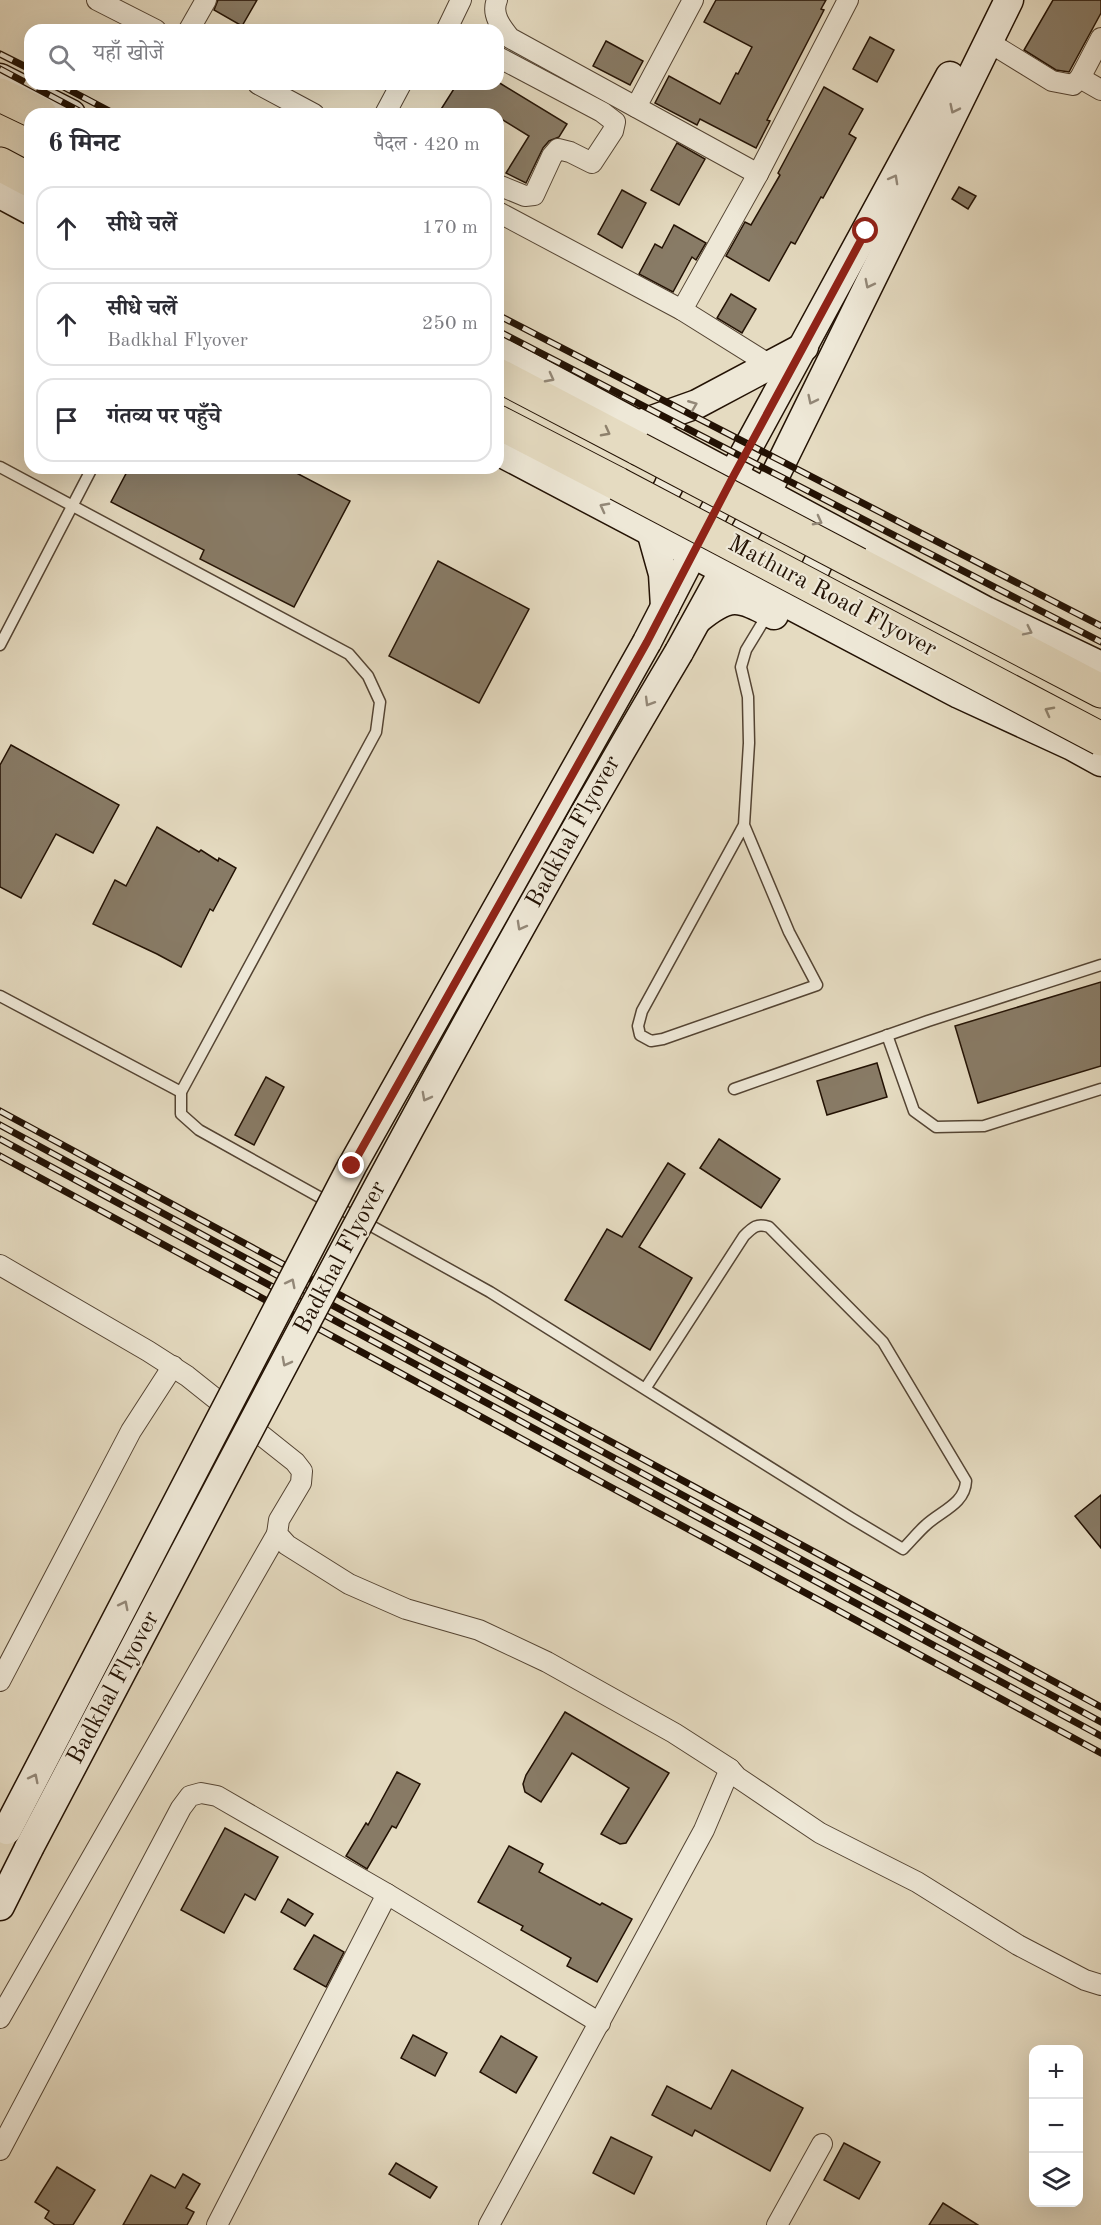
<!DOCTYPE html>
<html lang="hi">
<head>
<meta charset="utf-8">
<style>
  body { margin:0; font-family:"Old Standard TT","Noto Serif Devanagari",serif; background:#f7f7f7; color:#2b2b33 }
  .controls { position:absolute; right:18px; bottom:18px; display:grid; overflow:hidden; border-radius:12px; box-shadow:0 6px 24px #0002 }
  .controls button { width:54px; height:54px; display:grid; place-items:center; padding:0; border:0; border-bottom:2px solid #e1e1e2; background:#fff; color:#2b2b33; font:30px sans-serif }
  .stop { position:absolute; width:18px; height:18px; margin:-14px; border:4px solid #8f2418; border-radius:50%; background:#fff }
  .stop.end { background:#8f2418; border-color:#fff; box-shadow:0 2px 6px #0008 }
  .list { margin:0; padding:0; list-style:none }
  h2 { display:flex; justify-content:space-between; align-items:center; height:78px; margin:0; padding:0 24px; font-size:26px }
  h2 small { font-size:20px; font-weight:400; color:#7c7c81 }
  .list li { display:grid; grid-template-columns:39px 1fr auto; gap:18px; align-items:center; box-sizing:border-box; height:84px; margin:0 12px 12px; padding:0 12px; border:2px solid #e1e1e2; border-radius:18px }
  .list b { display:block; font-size:22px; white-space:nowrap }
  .list p { margin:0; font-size:20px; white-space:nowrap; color:#7c7c81 }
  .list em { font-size:20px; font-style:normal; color:#7c7c81 }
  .icon { flex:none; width:33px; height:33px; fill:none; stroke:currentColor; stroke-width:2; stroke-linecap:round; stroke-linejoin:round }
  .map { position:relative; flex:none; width:1101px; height:2225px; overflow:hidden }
  .search { position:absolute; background:#fff; box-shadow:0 6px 24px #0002; left:24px; top:24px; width:480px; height:66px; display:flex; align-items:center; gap:15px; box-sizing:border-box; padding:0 21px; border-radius:18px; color:#7c7c81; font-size:22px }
  .panel { position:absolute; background:#fff; box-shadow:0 6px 24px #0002; left:24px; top:108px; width:480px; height:366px; border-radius:18px }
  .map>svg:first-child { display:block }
  .building { fill:#887b66; stroke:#231204; stroke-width:1.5 }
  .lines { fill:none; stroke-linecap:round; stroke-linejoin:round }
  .lane-casing { stroke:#544433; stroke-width:13 }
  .street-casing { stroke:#544433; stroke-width:22 }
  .secondary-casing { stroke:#231204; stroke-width:31 }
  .highway-casing { stroke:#231204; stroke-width:35 }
  .lane { stroke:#eee8d7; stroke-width:10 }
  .street { stroke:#eee8d7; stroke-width:20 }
  .secondary { stroke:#eee8d7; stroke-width:28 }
  .highway { stroke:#e5dbc1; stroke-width:33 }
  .rail-casing { stroke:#231204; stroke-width:7 }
  .rail { stroke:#eee8d7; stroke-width:4.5; stroke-dasharray:14; stroke-linecap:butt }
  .secondary-bridge-casing { stroke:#231204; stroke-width:31; stroke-linecap:butt }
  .highway-bridge-casing { stroke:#231204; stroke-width:35; stroke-linecap:butt }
  .secondary-bridge { stroke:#eee8d7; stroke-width:28 }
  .highway-bridge { stroke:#e5dbc1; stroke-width:33 }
  .oneway { stroke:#938878 }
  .oneway2 { stroke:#8e816c }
  .route { stroke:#8f2418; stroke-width:8 }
  .labels { text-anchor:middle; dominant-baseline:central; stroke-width:4.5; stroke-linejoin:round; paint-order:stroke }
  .street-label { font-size:24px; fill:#231204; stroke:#eee8d7 }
</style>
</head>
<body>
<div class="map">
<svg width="1101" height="2225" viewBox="0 0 1101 2225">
  <rect width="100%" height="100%" fill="#e5dbc1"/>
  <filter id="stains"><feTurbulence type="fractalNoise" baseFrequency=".00333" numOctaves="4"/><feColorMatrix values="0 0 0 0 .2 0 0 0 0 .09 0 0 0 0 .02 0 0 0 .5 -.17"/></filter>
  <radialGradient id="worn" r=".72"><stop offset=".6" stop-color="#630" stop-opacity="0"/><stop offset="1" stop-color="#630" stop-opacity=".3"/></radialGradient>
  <g class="building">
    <polygon points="218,0 257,0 242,26 214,10"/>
    <polygon points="716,0 826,0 821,9 824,10 767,120 770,121 756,148 700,119 697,125 655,103 669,76 720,104 736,73 738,74 752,47 704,22"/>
    <polygon points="1053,0 1101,0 1101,13 1069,72 1056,70 1024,50"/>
    <polygon points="870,37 894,50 877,82 853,69"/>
    <polygon points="606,41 643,61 630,85 593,66"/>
    <polygon points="498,82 567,124 559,137 549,141 543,148 526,183 506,173 529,136 498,117 498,114 438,114 457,84 498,84"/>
    <polygon points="824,87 863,109 849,134 856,138 823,198 821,197 795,244 791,242 769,281 726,256 745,222 751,225 780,175 778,173"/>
    <polygon points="677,143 705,159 679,205 651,190"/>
    <polygon points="959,187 976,196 968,209 952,199"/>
    <polygon points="622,190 646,203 622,248 598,234"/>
    <polygon points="674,225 706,243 696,260 692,257 673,292 639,274 655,244 662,248"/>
    <polygon points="731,294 756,309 742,333 717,318"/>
    <polygon points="129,468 287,468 350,501 294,607 200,559 204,550 111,502"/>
    <polygon points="438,561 529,609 479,703 389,656"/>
    <polygon points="11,745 119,805 93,853 56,834 21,898 0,887 0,765"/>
    <polygon points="157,827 199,852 201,850 218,861 219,858 236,868 213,911 210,909 181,967 157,954 93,924 115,880 126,886"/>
    <polygon points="1101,982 1101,1066 978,1103 955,1026"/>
    <polygon points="877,1063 887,1097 827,1115 817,1081"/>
    <polygon points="266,1077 284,1087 254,1145 235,1135"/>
    <polygon points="719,1139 780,1179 761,1208 700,1168"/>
    <polygon points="668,1163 685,1174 639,1247 692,1278 650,1350 565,1300 607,1229 622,1237"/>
    <polygon points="1101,1495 1101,1548 1075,1516"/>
    <polygon points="565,1712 669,1773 626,1843 620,1844 601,1834 629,1788 572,1753 541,1802 525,1792 523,1784 526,1775"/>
    <polygon points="397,1772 420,1784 396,1828 392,1826 367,1869 346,1856 366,1823 368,1825"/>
    <polygon points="225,1828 278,1857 255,1900 245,1894 224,1933 181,1910"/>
    <polygon points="509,1846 543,1864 539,1872 600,1905 602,1903 632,1919 597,1982 567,1966 571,1958 521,1930 523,1926 478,1902"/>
    <polygon points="288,1899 313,1914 305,1926 281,1912"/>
    <polygon points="314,1935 344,1952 326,1987 294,1969"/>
    <polygon points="413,2035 447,2053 435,2076 401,2058"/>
    <polygon points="501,2036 537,2057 516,2093 480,2072"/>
    <polygon points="732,2070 803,2108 770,2171 695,2130 692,2136 652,2115 667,2086 711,2109"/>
    <polygon points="611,2137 652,2157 634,2194 593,2173"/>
    <polygon points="844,2143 880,2162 859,2199 824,2180"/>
    <polygon points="396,2163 437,2187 430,2198 389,2174"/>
    <polygon points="57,2167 95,2190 73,2225 55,2225 45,2218 49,2211 35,2202"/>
    <polygon points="183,2174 200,2184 186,2208 194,2212 187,2225 123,2225 151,2175 175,2188"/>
    <polygon points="943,2203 978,2225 929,2225"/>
  </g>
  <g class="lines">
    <g class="lane-casing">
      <g id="lane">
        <path d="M0,467l349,187 19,22 12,26 -4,30 -195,360v22l18,16 291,162 361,226 52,31c8,-8 15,-17 23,-24 15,-14 39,-21 40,-44l-83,-139 -114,-115c-12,-4 -16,0 -25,9l-99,153"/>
        <polyline points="0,645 92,468"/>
        <polyline points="744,825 642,1011 638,1026 640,1035 651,1041 663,1039 817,985 789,932 744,825 749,743 748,697 741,667 746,650 769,612"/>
        <polyline points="0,996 181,1092"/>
        <polyline points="887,1035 914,1111 936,1127 984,1126 1101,1089"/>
        <polyline points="734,1089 928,1021 1101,965"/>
      </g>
    </g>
    <g class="street-casing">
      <g id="street">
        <polyline points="97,0 156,30"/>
        <path d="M497,0c-6,14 4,27 13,38l248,136"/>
        <polyline points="447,29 461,0"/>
        <polyline points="189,30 206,0"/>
        <polyline points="987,41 1052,81 1073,85 1080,78 1101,38"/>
        <polyline points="498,57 602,112 615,122 613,131 592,163 570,152 558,149 552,156 534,195 525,196 498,185"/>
        <polyline points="1080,78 1101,90"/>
        <polyline points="258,84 314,114"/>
        <polyline points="636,107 693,0"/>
        <polyline points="385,114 401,84"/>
        <polyline points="498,212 682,310 770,365"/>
        <polyline points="682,310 758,174 848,0"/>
        <polyline points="0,1265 148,1351 187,1376 295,1462 302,1471 301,1483 279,1520 277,1534 287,1545 349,1584 406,1609 479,1630 547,1662 674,1733 730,1769 737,1777 820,1833 917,1882 1018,1945 1085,1980 1101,1985"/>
        <polyline points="0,1681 131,1431 173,1366"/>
        <polyline points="0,2018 277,1534"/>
        <polyline points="0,2150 181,1808 190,1796 201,1793 217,1796 387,1894 600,2023"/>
        <polyline points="217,2225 387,1894"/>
        <polyline points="489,2225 704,1830 730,1769"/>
        <polyline points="777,2225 822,2144"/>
      </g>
    </g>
    <g class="secondary-casing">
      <g id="secondary">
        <polyline points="0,78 71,114"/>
        <polyline points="0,194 30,210"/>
        <polyline points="498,350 986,611 1101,666"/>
        <polyline points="638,425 697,404 804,347"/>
        <polyline points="498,451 959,694 1072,746 1101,762"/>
        <path d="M640,518c26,-16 38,-43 34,-72"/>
        <polyline points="651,531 663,574 665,607"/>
        <path d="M812,607c-7,-19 4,-51 23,-63 3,-2 9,-3 13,-4"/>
        <path d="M698,619c32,-26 40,-23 76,-4"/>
        <polyline points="647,642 733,475 950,76"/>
        <polyline points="679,652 766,494 1009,0"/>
        <polyline points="0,1906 29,1848"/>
      </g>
    </g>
    <g class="highway-casing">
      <g id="highway">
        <polyline points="0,95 40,114"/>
        <polyline points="0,164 30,180"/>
        <polyline points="498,375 639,449"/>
        <polyline points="498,422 618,484"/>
        <polyline points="858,564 1101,691"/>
      </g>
    </g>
    <use href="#lane" class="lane"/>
    <use href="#street" class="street"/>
    <use href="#secondary" class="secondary"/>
    <use href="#highway" class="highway"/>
    <g class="rail-casing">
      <g id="rail">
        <polyline points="0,54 30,69"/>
        <polyline points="0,69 85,114"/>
        <polyline points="58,84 115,114"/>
        <polyline points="498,315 1101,626"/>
        <polyline points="498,331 1101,642"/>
        <polyline points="0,1111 1101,1707"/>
        <polyline points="0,1125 1101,1722"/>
        <polyline points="0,1139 1101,1736"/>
        <polyline points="0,1156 1101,1753"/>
      </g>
    </g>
    <use href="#rail" class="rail"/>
    <g class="secondary-bridge-casing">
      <g id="secondary-bridge">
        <polyline points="7,1830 352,1166 647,642"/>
        <path d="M29,1848c212,-401 418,-806 650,-1196"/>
      </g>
    </g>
    <g class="highway-bridge-casing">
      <g id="highway-bridge">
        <polyline points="639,449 858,564"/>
        <polyline points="618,484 1101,739"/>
      </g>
    </g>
    <use href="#secondary-bridge" class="secondary-bridge"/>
    <use href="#highway-bridge" class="highway-bridge"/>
  </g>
  <defs><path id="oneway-chevron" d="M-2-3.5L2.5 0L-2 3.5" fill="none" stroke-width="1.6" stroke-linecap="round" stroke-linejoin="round" transform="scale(1.5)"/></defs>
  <g class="oneway">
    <use href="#oneway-chevron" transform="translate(954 109) rotate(116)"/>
    <use href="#oneway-chevron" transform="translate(894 179) rotate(-61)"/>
    <use href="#oneway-chevron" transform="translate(869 284) rotate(117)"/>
    <use href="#oneway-chevron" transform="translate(550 378) rotate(28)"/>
    <use href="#oneway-chevron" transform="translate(812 400) rotate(116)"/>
    <use href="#oneway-chevron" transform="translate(693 405) rotate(-22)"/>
    <use href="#oneway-chevron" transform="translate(604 507) rotate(-152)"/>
    <use href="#oneway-chevron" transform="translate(818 521) rotate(28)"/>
    <use href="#oneway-chevron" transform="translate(1028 631) rotate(26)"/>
    <use href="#oneway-chevron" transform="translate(649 702) rotate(121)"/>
    <use href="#oneway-chevron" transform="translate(521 926) rotate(119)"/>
    <use href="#oneway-chevron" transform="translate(426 1097) rotate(118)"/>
    <use href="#oneway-chevron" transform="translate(291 1283) rotate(-63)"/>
    <use href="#oneway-chevron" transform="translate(286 1362) rotate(118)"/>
    <use href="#oneway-chevron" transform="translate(124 1605) rotate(-63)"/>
    <use href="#oneway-chevron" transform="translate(34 1778) rotate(-63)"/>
  </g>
  <g class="oneway2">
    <use href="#oneway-chevron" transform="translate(606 432) rotate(28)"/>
    <use href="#oneway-chevron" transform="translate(1049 711) rotate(-152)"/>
  </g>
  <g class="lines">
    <polyline class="route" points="352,1166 647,642 734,475 866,231"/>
  </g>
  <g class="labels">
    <g class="street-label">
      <text transform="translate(832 597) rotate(28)">Mathura Road Flyover</text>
      <text transform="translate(574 832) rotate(-61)">Badkhal Flyover</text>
      <text transform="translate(341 1258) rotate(-62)">Badkhal Flyover</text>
      <text transform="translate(114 1688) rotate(-62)">Badkhal Flyover</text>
    </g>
  </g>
  <rect width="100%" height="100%" filter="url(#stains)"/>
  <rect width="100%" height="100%" fill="url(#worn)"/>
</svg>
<div class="controls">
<button>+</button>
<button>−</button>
<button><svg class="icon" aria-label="layers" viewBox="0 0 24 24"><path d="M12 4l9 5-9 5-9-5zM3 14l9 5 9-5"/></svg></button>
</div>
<div class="stop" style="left:866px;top:231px"></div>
<div class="stop end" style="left:352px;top:1166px"></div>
<div class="search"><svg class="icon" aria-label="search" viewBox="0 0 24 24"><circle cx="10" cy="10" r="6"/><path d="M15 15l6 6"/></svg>यहाँ खोजें</div>
<section class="panel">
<h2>6 मिनट<small>पैदल · 420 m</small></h2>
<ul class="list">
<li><svg class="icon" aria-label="ahead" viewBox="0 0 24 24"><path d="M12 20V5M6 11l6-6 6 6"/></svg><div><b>सीधे चलें</b></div><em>170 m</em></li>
<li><svg class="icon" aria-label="ahead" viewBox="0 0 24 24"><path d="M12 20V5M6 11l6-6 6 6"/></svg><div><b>सीधे चलें</b><p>Badkhal Flyover</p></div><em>250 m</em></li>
<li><svg class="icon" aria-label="arrive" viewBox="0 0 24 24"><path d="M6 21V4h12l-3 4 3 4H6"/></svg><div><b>गंतव्य पर पहुँचे</b></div></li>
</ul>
</section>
</div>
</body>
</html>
